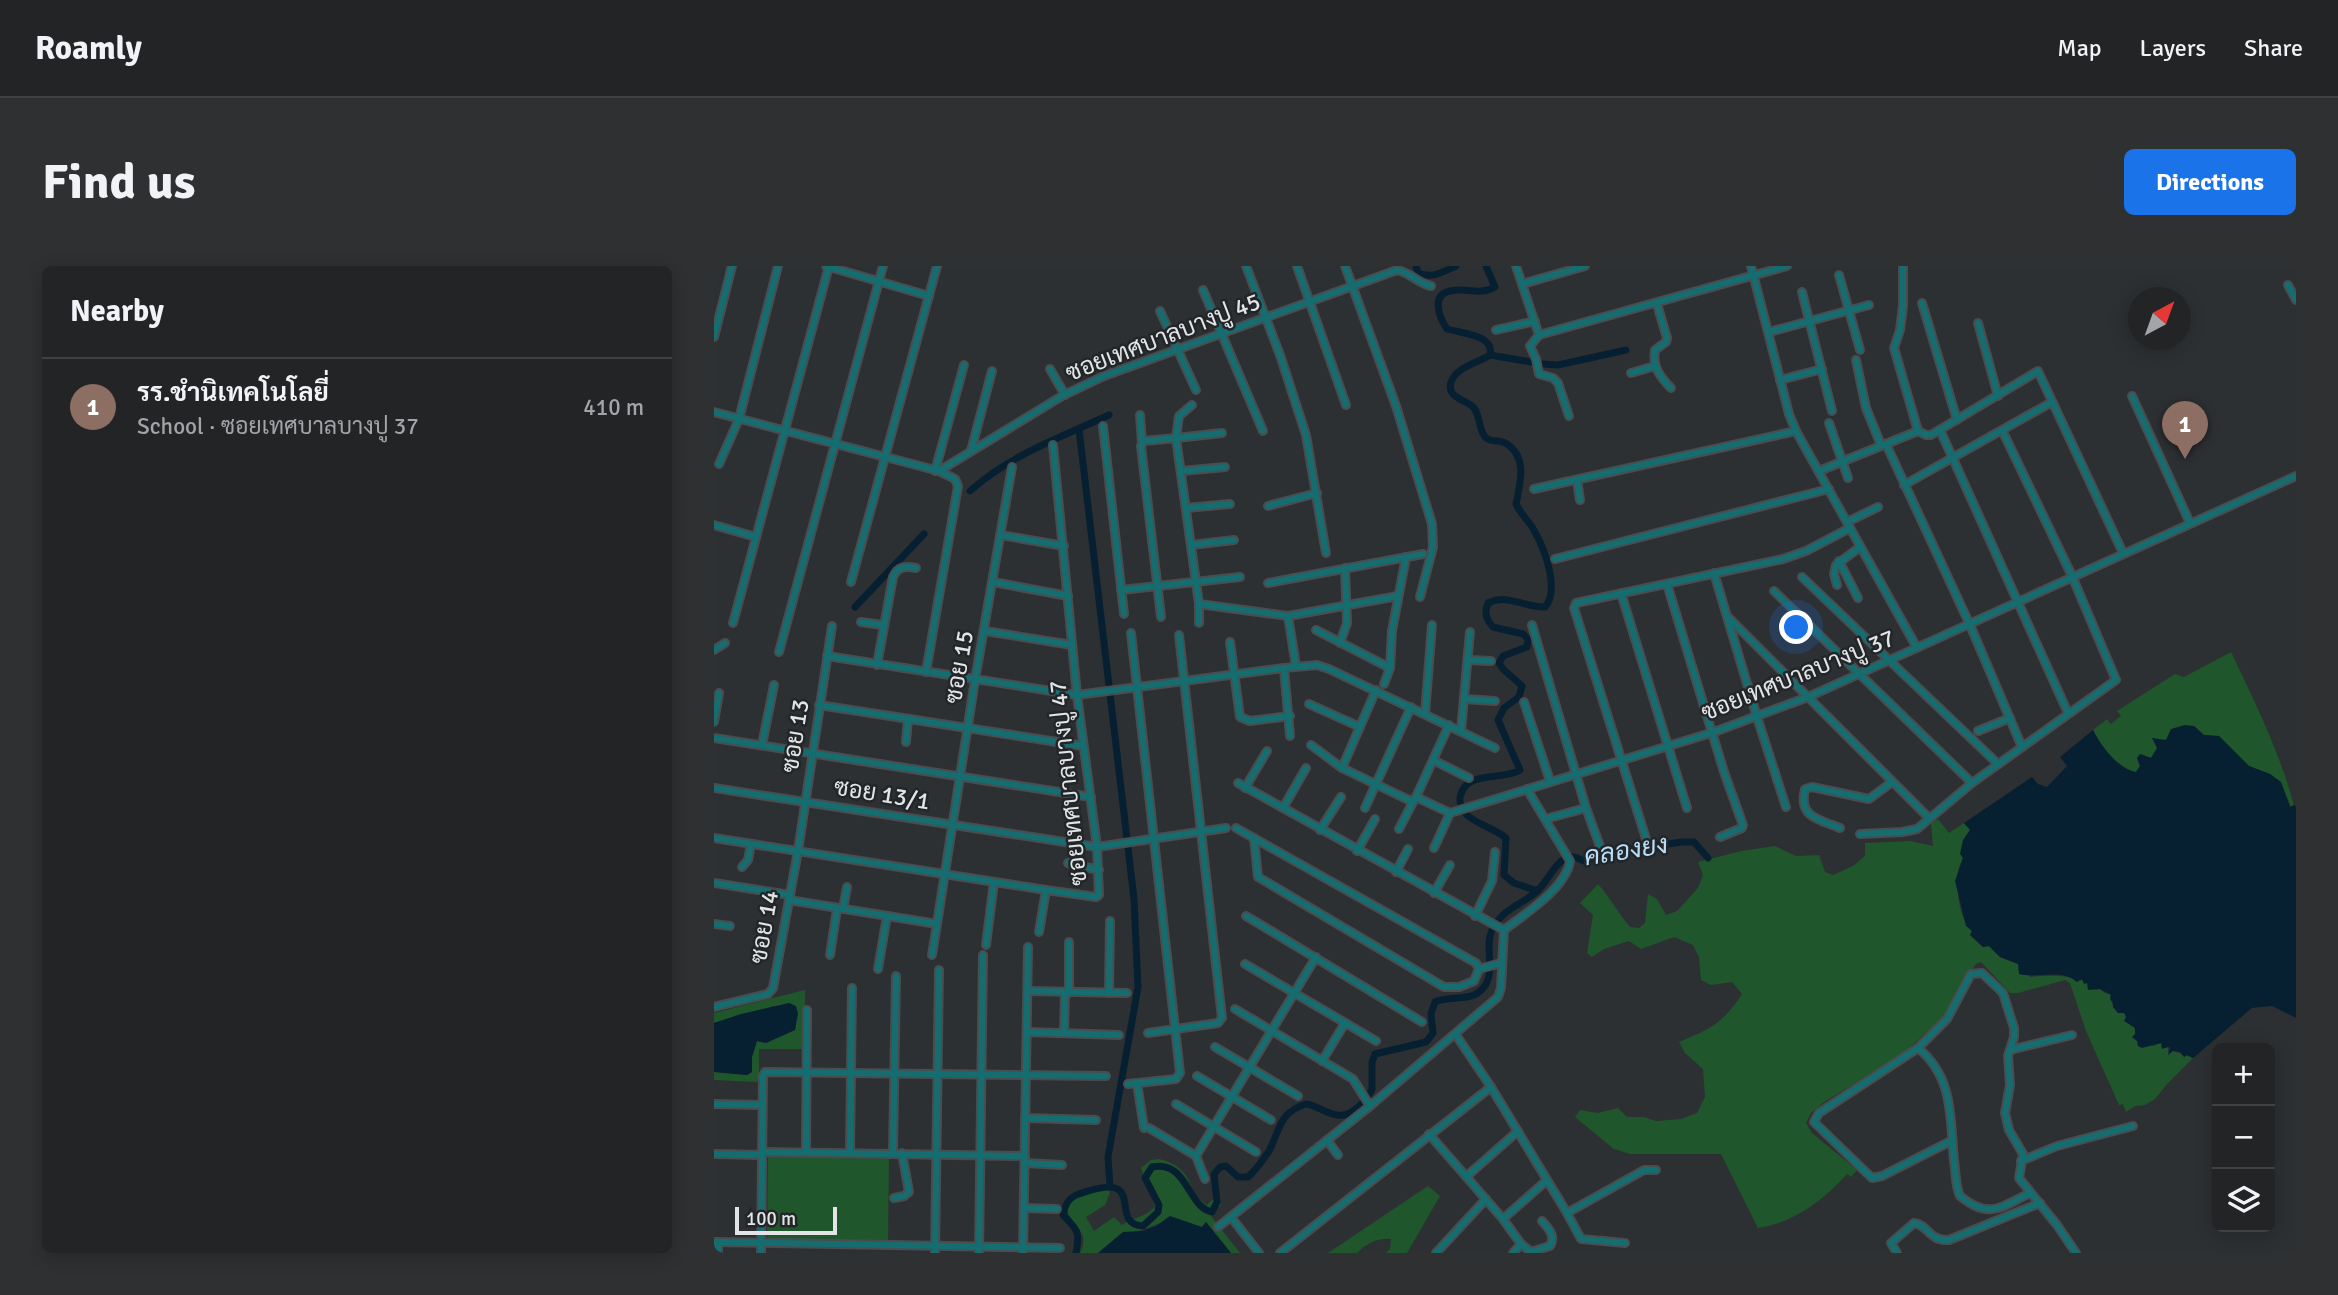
<!DOCTYPE html>
<html lang="en">
<head>
<meta charset="utf-8">
<style>
  body { margin:0; font-family:Signika,Sarabun,sans-serif; background:#2e3032; color:#f1f3f6 }
  .controls { position:absolute; right:21px; bottom:21px; display:grid; overflow:hidden; border-radius:10px; box-shadow:0 4px 18px #0003 }
  .controls button { width:63px; height:63px; display:grid; place-items:center; padding:0; border:0; border-bottom:2px solid #3f4143; background:#222426; color:#f1f3f6; font:35px sans-serif }
  .compass { position:absolute; left:1414px; top:21px; width:63px; height:63px; border-radius:50%; background:#222426; box-shadow:0 4px 18px #0003; rotate:41deg }
  .scale { position:absolute; left:21px; bottom:18px; width:102px; box-sizing:border-box; padding-left:7px; border:4px solid #e2e4e6; border-top:0; font-size:19px; line-height:24px; white-space:nowrap; color:#e2e4e6; -webkit-text-stroke:5px #232629; paint-order:stroke }
  .you { position:absolute; left:1083px; top:362px; width:24px; height:24px; margin:-18px; border:5px solid #fff; border-radius:50%; background:#1a73e8; box-shadow:0 0 0 10px #1a73e833 }
  .badge { display:grid; place-items:center; width:46px; height:46px; border-radius:50%; background:#1a73e8; color:#fff; font-size:23px; font-weight:700 }
  .pin { position:absolute; translate:-50% -58px; filter:drop-shadow(0 2px 4px #0008) }
  .pin::after { content:''; position:absolute; top:37px; width:24px; height:21px; background:inherit; clip-path:polygon(0 0,100% 0,50% 100%) }
  .list { margin:0; padding:0; list-style:none }
  h2 { display:flex; justify-content:space-between; align-items:center; height:91px; margin:0; padding:0 28px; font-size:30px }
  h2 small { font-size:23px; font-weight:400; color:#a2a4a7 }
  .list li { display:grid; grid-template-columns:46px 1fr auto; gap:21px; align-items:center; box-sizing:border-box; height:98px; padding:0 28px; border-top:2px solid #3f4143 }
  .list b { display:block; font-size:26px; white-space:nowrap }
  .list p { margin:0; font-size:23px; white-space:nowrap; color:#a2a4a7 }
  .list em { font-size:23px; font-style:normal; color:#a2a4a7 }
  .icon { flex:none; width:38px; height:38px; fill:none; stroke:currentColor; stroke-width:2; stroke-linecap:round; stroke-linejoin:round }
  .map { position:relative; flex:none; width:1582px; height:987px; overflow:hidden; border-radius:10px }
  header { display:flex; align-items:center; gap:42px; box-sizing:border-box; height:98px; padding:0 35px; background:#222426; border-bottom:2px solid #3f4143 }
  header strong { font-size:33px }
  nav { display:flex; gap:38px; margin-inline-start:auto; font-size:24px }
  .intro { display:flex; align-items:center; justify-content:space-between; box-sizing:border-box; height:168px; padding:0 42px }
  h1 { margin:0; font-size:49px }
  .button { padding:18px 32px; border-radius:10px; background:#1a73e8; color:#fff; font-size:24px; font-weight:700 }
  main { display:flex; gap:42px; padding:0 42px }
  aside { flex:1; background:#222426; border-radius:10px; box-shadow:0 4px 18px #0003 }
  .map>svg:first-child { display:block }
  .green { fill:#1f562c }
  .water { fill:#072031 }
  .lines { fill:none; stroke-linecap:round; stroke-linejoin:round }
  .canal { stroke:#072031; stroke-width:7 }
  .minor-casing { stroke:#4a4d50; stroke-width:10 }
  .minor { stroke:#156d70; stroke-width:6 }
  .labels { text-anchor:middle; dominant-baseline:central; stroke-width:5; stroke-linejoin:round; paint-order:stroke }
  .street-label { font-size:24px; fill:#e2e4e6; stroke:#232629 }
  .water-label { font-size:26px; font-style:italic; fill:#b7ddfa; stroke:#232629 }
</style>
</head>
<body>
<header>
<strong>Roamly</strong>
<nav><a>Map</a><a>Layers</a><a>Share</a></nav>
</header>
<div class="intro"><h1>Find us</h1><a class="button">Directions</a></div>
<main>
<aside>
<h2>Nearby<small></small></h2>
<ul class="list">
<li><span class="badge" style="background:#8d6e63">1</span><div><b>รร.ชำนิเทคโนโลยี่</b><p>School · ซอยเทศบาลบางปู 37</p></div><em>410 m</em></li>
</ul>
</aside>
<div class="map">
<svg width="1582" height="987" viewBox="0 0 1582 987">
  <rect width="100%" height="100%" fill="#2d3033"/>
  <g class="green">
    <path d="M1517,386c24,50 48,99 63,153l-3,2 -10,-25 -11,-8 -21,-8 -30,-30 -15,-1 -10,-9 -28,15 -8,-1 -1,8 -6,10 -11,-4 -3,4 3,8 -4,6c-18,-3 -35,-26 -43,-42l14,-11 4,5 10,-8 -4,-5 58,-37 9,3z"/>
    <path d="M1224,553l11,14 15,-10 6,7c-8,12 -5,14 -7,27 -1,5 -5,10 -5,16 -2,17 1,46 14,58l-2,4 13,12 6,-1 11,11 18,7 12,13c28,-3 53,-2 75,16l5,1 3,13 11,6 6,11 23,22 8,-3 4,4h3v6l5,-2 20,7 -26,26 -12,15 -10,6 -10,1 -9,6 -3,-8 -4,1 -33,-74 -16,-48 -5,-3 -47,13h-8l-29,-31 -5,2 -18,24 -9,22 -11,12 -33,30 -82,51 -12,10 -5,10 6,10 45,37 -6,7 -4,-3c-22,25 -55,50 -89,54l-37,-74h-91l-16,-5 -39,-32 5,-7 18,3 20,-5 9,9h17l12,4 25,-2 16,-6 8,-16 -2,-28 -18,-16 -6,-11c32,-13 44,-19 63,-48l-10,-12 -21,3 -10,-5 -2,-23 -6,-12 -19,-8 -33,12 -12,-8 -25,8 -12,8 -5,-4 6,-38 -13,-12 18,-19c12,13 20,29 32,43l9,1 6,-5 3,-29 9,5 9,16 11,-4 21,-23 5,-13 -5,-13 43,-11 34,-5 21,10 23,-1 6,17 8,3 20,-9 12,-10v-13l45,-2 23,5 -2,-23z"/>
    <polygon points="91,724 91,783 45,783 45,816 0,814 0,806 33,809 38,806 38,791 43,775 52,777 81,764 83,748 60,740 0,757 0,747"/>
    <polygon points="54,890 175,892 174,977 53,974"/>
    <path d="M445,893c37,9 25,31 48,46l8,-8 6,7 -10,12 29,37h-9l-25,-31 -4,5 -39,-5 -49,18 -16,13h-18c11,-21 -7,-25 -12,-41 -6,-17 29,-23 40,-23l2,4 -5,12 -19,12 8,14 20,-14 8,8c11,-7 25,-9 33,-18l-14,-39 10,-8z"/>
    <path d="M714,920l12,10 -33,57h-21l4,-4 1,-10c-13,-1 -24,4 -34,14h-29z"/>
  </g>
  <g class="water">
    <path d="M1471,459l9,1 10,9 15,1 30,30 21,8 11,8 9,25 4,-2 2,2v211l-24,-12 -20,2 -59,50 -6,-3 -3,2 -4,-5 -7,-1 -5,4 2,-7 -2,-1 -6,2 -1,-6 -19,5 -4,-2 -1,-5 -5,-4 3,-3v-6l-11,-7 2,-4 -2,-4h-6l-5,-6v-4l-3,-4 1,-4 -11,-6 -12,1 -1,-7 -3,1 -2,-5 -5,3c-16,-14 -39,-3 -58,-8l-1,-10 -18,-7 -11,-11 -6,1 -13,-12 2,-4 -6,-5 -11,-45 8,-23 -3,-4 3,-14 7,-10 -6,-7 68,-46 6,7 9,3 20,-21 -7,-9 33,-27c8,16 25,39 43,42l4,-6 -3,-8 3,-4 11,4 6,-10 -5,-10 14,2 5,-11z"/>
    <polygon points="75,737 82,740 84,748 81,764 52,777 43,775 38,791 38,806 33,809 0,806 0,757 27,748"/>
    <polygon points="456,950 488,961 492,956 517,987 384,987 409,966 428,965 442,960"/>
  </g>
  <g class="lines">
    <g class="canal">
      <path d="M702,0l2,7c14,6 25,-1 38,-7"/>
      <path d="M772,0l9,21c-15,9 -30,0 -45,4 -20,4 -10,28 -3,38 14,4 48,6 43,26 -12,8 -34,12 -39,27 -5,17 16,17 23,26 7,9 4,22 12,30 7,5 14,1 21,6 21,14 13,40 9,60 5,11 14,18 19,28 10,18 25,59 10,75 -20,1 -37,-14 -57,-4 -4,10 -2,16 5,24l30,7 5,5 -1,8 -24,9 -4,7 4,6 19,17 -3,11 -15,11 -6,12 22,50c-17,11 -52,0 -59,24 -3,8 1,16 6,21 11,10 27,13 39,23l-2,37 10,8 24,8"/>
      <polyline points="776,89 817,96"/>
      <polyline points="829,98 844,99 912,84"/>
      <polyline points="365,163 420,633 424,721 394,891 396,920"/>
      <path d="M256,225c40,-36 91,-54 139,-76"/>
      <polyline points="141,341 210,268"/>
      <path d="M362,987c4,-21 2,-23 -13,-38 2,-11 6,-18 16,-21 72,-26 27,30 64,32l15,-14 1,-7 -14,-27 7,-11c36,-7 35,40 60,45l5,-10 -3,-28 6,-7 6,-1 12,11h10c8,-7 15,-17 21,-26 11,-21 10,-39 37,-47 11,1 20,10 32,11 13,3 29,-15 34,-26v-27l3,-8 51,-12 7,-9 -2,-19 4,-12c16,-8 36,2 49,-15 12,-16 0,-38 8,-57 9,-20 29,-25 44,-38 11,-9 16,-25 28,-33 7,-5 13,-1 20,2l26,-9 72,-10h12l14,16"/>
    </g>
    <g class="minor-casing">
      <g id="minor">
        <polyline points="112,0 215,30"/>
        <polyline points="532,0 566,89 592,169 612,287"/>
        <polyline points="583,0 632,139"/>
        <polyline points="631,0 682,140 718,258 719,281 706,331"/>
        <polyline points="802,0 825,69"/>
        <polyline points="1037,0 1075,148 1082,165 1203,382"/>
        <polyline points="1189,0 1189,40 1186,64 1180,82 1204,165"/>
        <polyline points="1125,9 1146,84"/>
        <polyline points="808,18 871,0"/>
        <polyline points="1574,19 1582,34"/>
        <polyline points="489,24 549,165"/>
        <polyline points="1088,26 1118,145"/>
        <polyline points="1208,37 1243,154"/>
        <path d="M943,38l10,34 -1,4 -11,8c-3,16 5,27 16,38"/>
        <polyline points="446,45 482,124"/>
        <polyline points="1264,57 1284,130"/>
        <polyline points="782,64 821,55"/>
        <polyline points="1055,66 1155,39"/>
        <polyline points="0,71 18,0"/>
        <polyline points="1142,94 1152,142 1167,179"/>
        <polyline points="336,103 351,129"/>
        <polyline points="917,107 941,100"/>
        <polyline points="1066,114 1108,103"/>
        <polyline points="1418,130 1476,257"/>
        <polyline points="478,139 465,150 462,172 508,167"/>
        <path d="M0,146l225,59 123,-75 42,-20 293,-106c13,2 20,13 34,16"/>
        <polyline points="426,149 428,177"/>
        <polyline points="855,150 844,117 839,112 825,108 822,93 816,80 825,69 1073,0"/>
        <polyline points="1115,157 1134,212"/>
        <polyline points="389,160 410,348"/>
        <polyline points="1226,164 1354,447"/>
        <polyline points="1172,178 1256,359 1308,481"/>
        <polyline points="257,185 278,105"/>
        <polyline points="5,198 25,153 64,0"/>
        <polyline points="221,205 250,99"/>
        <polyline points="467,205 511,201"/>
        <polyline points="1105,205 1204,165 1212,169 1217,169 1324,105 1409,287"/>
        <polyline points="863,214 866,234"/>
        <polyline points="1190,219 1338,136"/>
        <polyline points="820,223 1082,165"/>
        <polyline points="554,240 603,227"/>
        <polyline points="472,242 516,238"/>
        <polyline points="1133,256 1164,241"/>
        <polyline points="0,259 42,271"/>
        <polyline points="287,269 350,280"/>
        <polyline points="477,279 520,274"/>
        <polyline points="841,293 1115,223"/>
        <polyline points="1125,295 1144,332"/>
        <polyline points="1000,307 1043,451 1072,541"/>
        <polyline points="1088,311 1284,498"/>
        <polyline points="137,316 223,0"/>
        <polyline points="279,316 354,330"/>
        <polyline points="554,317 709,288"/>
        <polyline points="953,318 1010,506 1029,559 1028,562 1006,571"/>
        <polyline points="1123,319 1120,308 1122,299 1146,281"/>
        <polyline points="407,324 526,311"/>
        <polyline points="1060,325 1258,517"/>
        <polyline points="907,327 973,542"/>
        <polyline points="485,338 485,357"/>
        <polyline points="574,350 684,330"/>
        <polyline points="447,351 427,180 430,175 462,172 485,338 574,350 582,400"/>
        <polyline points="1015,352 1215,552"/>
        <polyline points="147,356 168,359"/>
        <polyline points="19,357 115,0"/>
        <polyline points="818,359 872,542 891,594"/>
        <polyline points="602,364 676,402"/>
        <polyline points="271,365 358,379"/>
        <polyline points="516,376 526,451 536,455 576,450"/>
        <polyline points="626,377 633,357 631,302"/>
        <polyline points="0,384 11,377"/>
        <polyline points="65,386 169,0"/>
        <polyline points="113,390 363,429 570,402 576,470"/>
        <polyline points="754,394 777,395"/>
        <path d="M163,399l16,-88c5,-11 12,-11 23,-9"/>
        <polyline points="570,402 603,399 615,403 781,482"/>
        <polyline points="212,406 244,220 241,213 225,205"/>
        <polyline points="670,418 676,402 678,365 692,291"/>
        <polyline points="750,433 781,435"/>
        <polyline points="810,436 836,515"/>
        <polyline points="595,438 646,461"/>
        <polyline points="105,439 369,480"/>
        <polyline points="711,448 718,359"/>
        <polyline points="0,456 5,427"/>
        <polyline points="747,465 756,366"/>
        <polyline points="1264,465 1296,452"/>
        <polyline points="0,472 377,531"/>
        <polyline points="192,476 194,453"/>
        <polyline points="48,479 60,419"/>
        <polyline points="597,479 628,502 699,536 702,531 736,547 1000,466 1094,431 1582,210"/>
        <polyline points="719,494 755,512"/>
        <polyline points="628,502 662,424"/>
        <polyline points="524,517 790,664"/>
        <polyline points="0,522 383,581 512,562"/>
        <polyline points="531,522 553,485"/>
        <polyline points="702,531 735,459"/>
        <polyline points="569,542 592,502"/>
        <polyline points="651,542 697,441"/>
        <polyline points="831,553 872,542"/>
        <polyline points="522,562 762,697 765,703"/>
        <path d="M1126,562c-22,-9 -42,-11 -35,-39l7,-2 57,12 23,-17"/>
        <polyline points="685,563 699,536"/>
        <polyline points="606,564 627,531"/>
        <polyline points="1146,568 1188,566 1203,563 1258,517 1402,414 1358,310 1288,164"/>
        <polyline points="0,572 332,624 382,631 385,629 383,581 363,429 339,179"/>
        <polyline points="540,572 544,611 730,721 745,721 760,715 765,703"/>
        <polyline points="933,576 860,342 862,337 1069,293 1092,285 1136,262"/>
        <polyline points="720,582 736,547"/>
        <polyline points="643,585 661,553"/>
        <polyline points="354,597 385,604"/>
        <polyline points="28,601 34,594 37,578"/>
        <polyline points="682,606 694,583"/>
        <polyline points="0,617 76,629"/>
        <polyline points="720,627 736,599"/>
        <polyline points="75,634 223,658 261,414 298,201"/>
        <polyline points="129,643 133,621"/>
        <polyline points="532,650 708,756"/>
        <polyline points="761,650 778,615 781,586"/>
        <polyline points="0,658 16,660"/>
        <polyline points="325,666 332,624"/>
        <polyline points="272,679 280,616"/>
        <polyline points="116,689 123,643"/>
        <polyline points="218,689 223,658"/>
        <polyline points="531,698 662,775"/>
        <polyline points="164,703 173,650"/>
        <polyline points="765,703 787,697"/>
        <polyline points="314,725 413,727"/>
        <polyline points="355,727 355,676"/>
        <polyline points="395,727 396,655"/>
        <polyline points="0,741 54,728 59,722 84,585 118,360"/>
        <polyline points="521,743 639,813 656,840"/>
        <polyline points="313,766 405,769"/>
        <polyline points="350,767 351,727"/>
        <polyline points="434,767 504,757 508,752 465,369"/>
        <polyline points="742,769 777,821 853,947 867,973 911,977"/>
        <polyline points="501,781 584,830"/>
        <polyline points="1204,782 1233,753 1257,708 1268,707 1289,727 1300,762 1300,771 1294,790 1296,819 1291,847 1295,864 1309,888 1305,912 1343,959 1362,987"/>
        <polyline points="1296,784 1358,769"/>
        <polyline points="608,795 631,757"/>
        <polyline points="483,810 557,854"/>
        <polyline points="423,817 430,862"/>
        <polyline points="414,818 462,813 466,807 417,367"/>
        <polyline points="0,838 48,839"/>
        <polyline points="462,838 542,886"/>
        <polyline points="311,852 382,854"/>
        <polyline points="435,862 482,890 602,691"/>
        <polyline points="715,868 789,953"/>
        <polyline points="613,874 624,889"/>
        <path d="M1237,875l-69,35 -10,2 -58,-56 5,-9 99,-65c39,32 31,77 37,121 1,9 1,19 5,27 29,24 41,11 70,-3"/>
        <polyline points="48,886 311,890"/>
        <polyline points="92,886 93,744"/>
        <polyline points="136,886 138,722"/>
        <polyline points="179,887 182,710"/>
        <polyline points="0,888 48,889"/>
        <polyline points="482,890 491,913"/>
        <polyline points="1307,895 1343,880 1419,860"/>
        <polyline points="311,897 348,899"/>
        <polyline points="753,910 804,865"/>
        <polyline points="180,932 190,930 195,926 188,887"/>
        <polyline points="310,942 343,943"/>
        <polyline points="853,947 930,904 942,904"/>
        <polyline points="517,951 545,987"/>
        <path d="M504,961l152,-121 128,-109 3,-9 3,-58c21,-16 62,-42 66,-69l-43,-72"/>
        <polyline points="0,976 346,982"/>
        <path d="M807,978l10,8 19,-6c6,-10 -1,-17 -8,-25"/>
        <polyline points="4,987 4,976"/>
        <polyline points="47,987 49,810 51,806 392,810"/>
        <polyline points="221,987 225,704"/>
        <polyline points="265,987 269,689"/>
        <polyline points="309,987 314,681"/>
        <polyline points="566,987 777,821"/>
        <polyline points="722,987 772,933"/>
        <polyline points="799,987 807,978 789,953 832,915"/>
        <path d="M1183,987l-6,-10 23,-20c15,2 14,18 35,17l91,-37"/>
      </g>
    </g>
    <use href="#minor" class="minor"/>
  </g>
  <g class="labels">
    <g class="street-label">
      <text transform="translate(449 71) rotate(-21)">ซอยเทศบาลบางปู 45</text>
      <text transform="translate(245 401) rotate(-80)">ซอย 15</text>
      <text transform="translate(1084 409) rotate(-22)">ซอยเทศบาลบางปู 37</text>
      <text transform="translate(81 470) rotate(-81)">ซอย 13</text>
      <text transform="translate(354 517) rotate(-96)">ซอยเทศบาลบางปู 47</text>
      <text transform="translate(168 528) rotate(9)">ซอย 13/1</text>
      <text transform="translate(50 661) rotate(-80)">ซอย 14</text>
    </g>
    <g class="water-label">
      <text transform="translate(912 585) rotate(-9)">คลองยง</text>
    </g>
  </g>
</svg>
<div class="controls">
<button>+</button>
<button>−</button>
<button><svg class="icon" aria-label="layers" viewBox="0 0 24 24"><path d="M12 4l9 5-9 5-9-5zM3 14l9 5 9-5"/></svg></button>
</div>
<svg class="compass" viewBox="-18 -18 36 36"><path d="M0-13l5 13h-10z" fill="#e53935"/><path d="M0 13l5-13h-10z" fill="#a2a4a7"/></svg>
<div class="scale">100 m</div>
<div class="you"></div>
<div class="pin badge" style="left:1471px;top:193px;background:#8d6e63">1</div>
</div>
</main>
</body>
</html>
